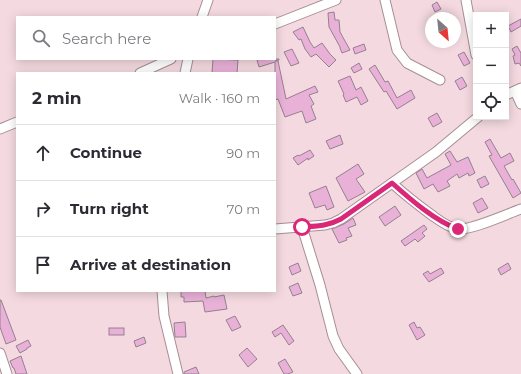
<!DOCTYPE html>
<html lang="en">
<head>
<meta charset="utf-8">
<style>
  body { margin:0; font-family:Montserrat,sans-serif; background:#f2f2f3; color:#2b2b33 }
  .controls { position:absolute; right:12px; top:12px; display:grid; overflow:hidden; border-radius:0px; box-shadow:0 2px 10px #0003 }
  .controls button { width:36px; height:36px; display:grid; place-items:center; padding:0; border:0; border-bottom:1px solid #e1e1e2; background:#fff; color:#2b2b33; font:20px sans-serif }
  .compass { position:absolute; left:425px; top:12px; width:36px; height:36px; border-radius:50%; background:#fff; box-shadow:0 2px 10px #0003; rotate:153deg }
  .stop { position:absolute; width:12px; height:12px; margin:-9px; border:3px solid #db2777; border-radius:50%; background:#fff }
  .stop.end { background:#db2777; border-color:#fff; box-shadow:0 1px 4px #0008 }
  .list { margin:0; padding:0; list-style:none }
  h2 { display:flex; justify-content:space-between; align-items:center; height:52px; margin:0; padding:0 16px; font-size:17px }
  h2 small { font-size:13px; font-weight:400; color:#7c7c81 }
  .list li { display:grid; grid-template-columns:26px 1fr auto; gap:12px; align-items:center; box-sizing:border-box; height:56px; padding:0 16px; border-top:1px solid #e1e1e2 }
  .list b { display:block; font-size:15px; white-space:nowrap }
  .list em { font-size:13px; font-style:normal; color:#7c7c81 }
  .icon { flex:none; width:22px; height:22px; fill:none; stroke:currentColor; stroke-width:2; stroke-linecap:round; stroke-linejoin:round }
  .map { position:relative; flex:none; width:521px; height:374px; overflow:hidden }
  .search { position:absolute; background:#fff; box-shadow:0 2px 10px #0003; left:16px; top:16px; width:260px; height:44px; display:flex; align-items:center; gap:10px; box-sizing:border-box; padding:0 14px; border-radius:0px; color:#7c7c81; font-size:15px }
  .panel { position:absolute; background:#fff; box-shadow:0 2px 10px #0003; left:16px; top:72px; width:260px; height:220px; border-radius:0px }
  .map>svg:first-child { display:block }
  .building { fill:#e9b1d8; stroke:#94818e }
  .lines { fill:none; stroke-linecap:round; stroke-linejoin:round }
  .minor-casing { stroke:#a68f94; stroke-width:11 }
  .minor { stroke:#fff; stroke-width:9 }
  .route { stroke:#db2777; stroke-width:5 }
</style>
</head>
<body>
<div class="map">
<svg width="521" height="374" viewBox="0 0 521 374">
  <rect width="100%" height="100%" fill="#f4dae0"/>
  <g class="building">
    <polygon points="437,2 441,9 435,12 432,5"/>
    <polygon points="334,12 335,20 339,20 340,32 350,50 342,53 340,48 340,47 329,27 328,13"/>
    <polygon points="521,19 521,26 511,32 508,26"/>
    <polygon points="303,27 310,42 314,48 322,43 330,54 336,60 329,67 316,54 311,57 305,49 301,39 299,40 293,32"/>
    <polygon points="364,44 366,50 355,54 353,48"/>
    <polygon points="517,46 521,53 521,66 519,63 515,64 513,56 515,55 512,49"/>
    <polygon points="292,49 299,63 291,66 284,52"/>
    <polygon points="464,52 470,63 464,66 458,55"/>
    <polygon points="213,59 238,60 237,73 212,73"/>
    <polygon points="261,59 279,59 279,60 275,61 278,61 286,99 315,86 318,92 309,95 314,104 311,106 316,119 306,123 302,111 285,117 278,99 275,100 275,62 259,67 257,60"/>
    <polygon points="359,63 362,69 354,73 351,68"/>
    <polygon points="375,65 385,82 388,81 397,98 411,90 415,98 397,109 386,91 384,92 369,69"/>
    <polygon points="350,76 356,90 361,87 368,101 361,105 357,97 346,102 343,95 344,94 338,81"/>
    <polygon points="462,77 467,86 460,90 455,81"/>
    <polygon points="437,113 442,122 433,127 428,118"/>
    <polygon points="340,135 343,144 330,149 326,141"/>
    <polygon points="490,139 501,158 510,153 514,161 504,166 512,180 513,179 521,193 513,198 489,156 492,155 485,142"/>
    <polygon points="310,150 314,156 308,160 308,158 298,165 293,158 298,155 299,156"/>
    <polygon points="450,151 457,162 468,157 475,173 469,176 468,173 459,178 457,174 447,181 450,186 438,192 433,184 424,189 416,173 422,169 427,178 451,165 445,154"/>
    <polygon points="358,164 364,174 356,179 365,192 348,201 336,178"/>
    <polygon points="485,176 489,184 481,188 477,180"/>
    <polygon points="326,186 334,207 327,210 325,205 315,208 309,193"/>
    <polygon points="482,198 488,208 478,213 473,203"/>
    <polygon points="395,206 401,215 385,226 379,217"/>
    <polygon points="353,218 356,225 348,228 352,236 346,238 347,240 339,243 332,229 344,224"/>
    <polygon points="424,225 427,229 422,233 425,236 418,242 415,239 405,246 401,241"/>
    <polygon points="298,263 301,271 292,275 289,267"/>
    <polygon points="508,263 511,269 501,275 498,269"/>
    <polygon points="441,268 444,273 429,282 423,274 428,271 430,274"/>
    <polygon points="298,283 302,293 293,296 289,287"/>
    <polygon points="181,291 205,291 206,298 214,296 214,297 224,295 227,309 205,312 203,301 184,302 184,297 181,297"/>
    <polygon points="0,300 1,300 16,340 6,344 0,327"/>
    <polygon points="235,316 241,327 232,331 226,320"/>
    <polygon points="185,322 186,337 175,337 174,323"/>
    <polygon points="414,322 417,328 420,327 425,335 417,340 409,325"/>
    <polygon points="283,325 294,341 289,345 281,333 275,337 272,332"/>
    <rect x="109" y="328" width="15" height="7"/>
    <polygon points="144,337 146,343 136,347 134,341"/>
    <polygon points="28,340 31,346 27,348 27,349 20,353 16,346"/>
    <polygon points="247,348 257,359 248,367 239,355"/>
    <polygon points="21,356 27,374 16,374 14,368 13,368 10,361"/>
    <polygon points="285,359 293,372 288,374 284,374 278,363"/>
    <polygon points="196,367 199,374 184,374 184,372"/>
  </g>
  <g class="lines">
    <g class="minor-casing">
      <g id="minor">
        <polyline points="385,0 397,50 407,63 440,80"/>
        <polyline points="466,0 476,55"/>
        <polyline points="202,17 208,0"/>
        <polyline points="275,24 336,0"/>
        <polyline points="140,73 171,59"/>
        <polyline points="185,73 188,59"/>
        <polyline points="515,91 521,104"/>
        <polyline points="506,95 521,88"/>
        <polyline points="0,129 17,122"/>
        <path d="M392,183c14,13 26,22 41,33 7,5 15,11 24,13 13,2 50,-15 64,-20"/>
        <polyline points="302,227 320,285 333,336 339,349 357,374"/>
        <polyline points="275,229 325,225 333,223 341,219 436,152 478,117"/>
        <polyline points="162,291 164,316 178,374"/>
        <polyline points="0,353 7,374"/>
      </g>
    </g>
    <use href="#minor" class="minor"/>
  </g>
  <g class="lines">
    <path class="route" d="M302,227c15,-1 26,-1 39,-8l51,-36c18,16 43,38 66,46"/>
  </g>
</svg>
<div class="controls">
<button>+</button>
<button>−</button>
<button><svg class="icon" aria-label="locate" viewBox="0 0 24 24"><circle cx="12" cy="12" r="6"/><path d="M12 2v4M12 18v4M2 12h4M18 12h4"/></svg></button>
</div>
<svg class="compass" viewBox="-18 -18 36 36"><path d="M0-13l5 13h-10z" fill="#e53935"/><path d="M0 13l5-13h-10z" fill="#7c7c81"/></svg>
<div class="stop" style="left:302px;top:227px"></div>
<div class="stop end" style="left:458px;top:229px"></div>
<div class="search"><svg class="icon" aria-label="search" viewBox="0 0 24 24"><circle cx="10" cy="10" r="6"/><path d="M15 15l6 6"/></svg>Search here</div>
<section class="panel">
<h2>2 min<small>Walk · 160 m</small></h2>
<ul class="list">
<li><svg class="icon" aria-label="ahead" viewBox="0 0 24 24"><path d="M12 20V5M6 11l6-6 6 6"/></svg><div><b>Continue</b></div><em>90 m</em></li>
<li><svg class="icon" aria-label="right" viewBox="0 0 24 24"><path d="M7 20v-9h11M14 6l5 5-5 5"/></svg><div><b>Turn right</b></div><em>70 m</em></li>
<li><svg class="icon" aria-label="arrive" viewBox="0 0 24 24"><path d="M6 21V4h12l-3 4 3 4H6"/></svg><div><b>Arrive at destination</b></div></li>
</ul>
</section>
</div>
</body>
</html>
